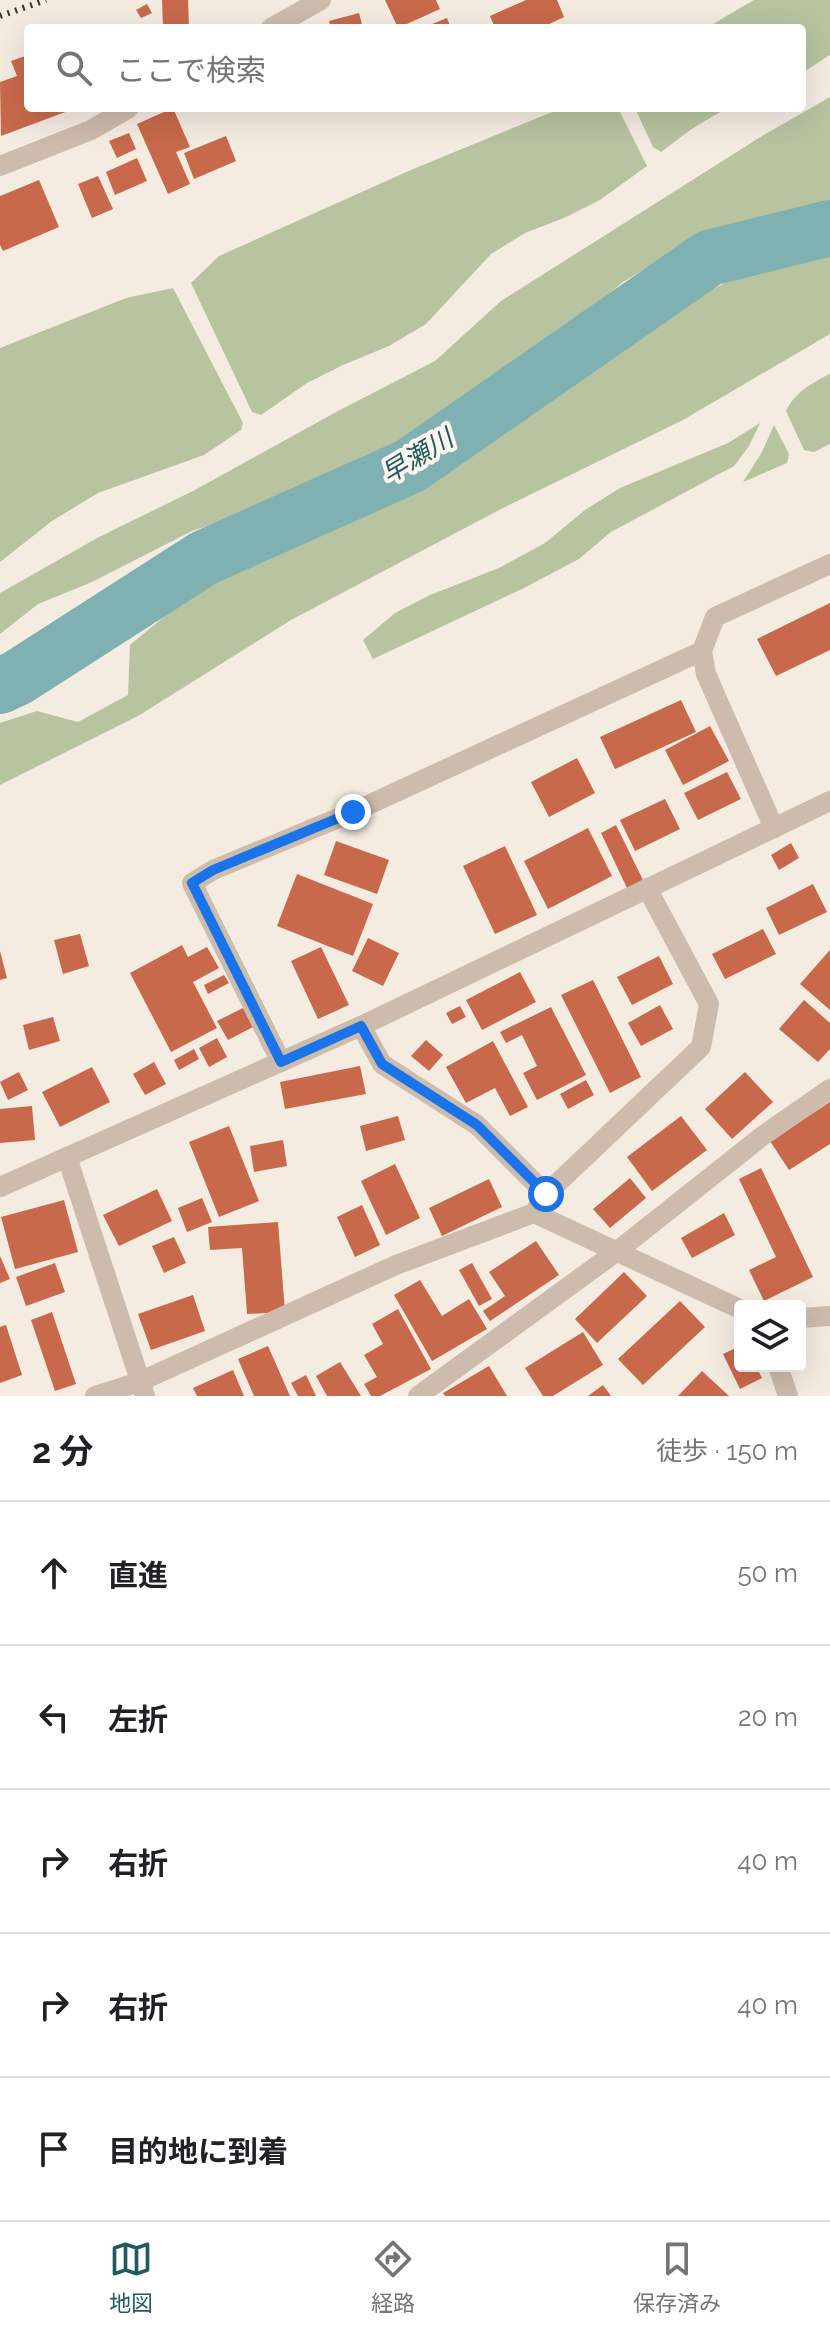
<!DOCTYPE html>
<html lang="ja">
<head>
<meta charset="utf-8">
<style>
  body { margin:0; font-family:Raleway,"Noto Sans JP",sans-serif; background:#f2f2f2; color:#202124 }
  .controls { position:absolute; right:24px; bottom:24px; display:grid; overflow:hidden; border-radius:8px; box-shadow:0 8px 32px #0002 }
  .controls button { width:72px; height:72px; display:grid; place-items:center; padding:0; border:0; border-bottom:2px solid #e0e0e0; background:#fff; color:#202124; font:40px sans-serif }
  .stop { position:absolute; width:24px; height:24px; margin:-18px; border:6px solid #1a73e8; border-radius:50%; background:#fff }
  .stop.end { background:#1a73e8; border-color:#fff; box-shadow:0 2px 8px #0008 }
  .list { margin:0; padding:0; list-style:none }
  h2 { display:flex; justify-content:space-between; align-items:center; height:104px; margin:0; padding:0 32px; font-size:34px }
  h2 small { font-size:26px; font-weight:400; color:#757577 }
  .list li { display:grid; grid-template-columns:52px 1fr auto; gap:24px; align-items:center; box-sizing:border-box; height:144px; padding:0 32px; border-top:2px solid #e0e0e0 }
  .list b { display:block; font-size:30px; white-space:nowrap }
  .list em { font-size:26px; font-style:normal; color:#757577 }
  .icon { flex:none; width:44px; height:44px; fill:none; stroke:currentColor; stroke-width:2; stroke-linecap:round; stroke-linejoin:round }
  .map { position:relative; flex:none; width:830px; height:1396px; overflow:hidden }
  .search { position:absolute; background:#fff; box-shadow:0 8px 32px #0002; left:24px; right:24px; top:24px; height:88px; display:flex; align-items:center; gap:20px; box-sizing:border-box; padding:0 28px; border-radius:8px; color:#757577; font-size:30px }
  .sheet { height:824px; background:#fff }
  nav { display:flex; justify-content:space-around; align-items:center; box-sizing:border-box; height:112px; border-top:2px solid #e0e0e0; background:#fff; font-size:22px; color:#757577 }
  nav a { display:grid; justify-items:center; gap:4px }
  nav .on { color:#1f5a5e }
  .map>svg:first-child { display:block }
  .green { fill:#b8c4a0 }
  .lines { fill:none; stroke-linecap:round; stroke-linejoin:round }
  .river { stroke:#7fb0b2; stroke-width:56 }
  .building { fill:#c8694b }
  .minor { stroke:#cdbbac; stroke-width:20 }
  .rail { stroke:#3b302b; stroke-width:6; stroke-dasharray:2 6; stroke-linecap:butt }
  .route { stroke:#1a73e8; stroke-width:10 }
  .labels { text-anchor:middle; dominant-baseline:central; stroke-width:8; stroke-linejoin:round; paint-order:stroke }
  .water-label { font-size:26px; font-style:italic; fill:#1f5a5e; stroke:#fbf5ee }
</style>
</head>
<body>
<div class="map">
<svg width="830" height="1396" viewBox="0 0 830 1396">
  <rect width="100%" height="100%" fill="#f4ebe1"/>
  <g class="green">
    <polygon points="754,0 830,0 830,55 802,73 802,28 706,28"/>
    <polygon points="830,97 830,200 783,211 688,243 623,282 459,419 323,488 192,531 92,582 38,604 0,634 0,593 99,537 193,491 338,411 435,361 501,301 762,136"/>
    <polygon points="562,108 618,108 647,166 600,200 564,218 525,233 491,254 426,324 389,346 343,365 307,383 261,415 252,412 191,283 219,256 413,169"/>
    <polygon points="635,108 727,108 693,128 661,152 653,147"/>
    <polygon points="830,249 830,334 683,420 501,509 291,620 138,716 0,785 0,723 37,711 78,722 128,695 130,645 212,577 333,524 405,487 516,422 642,327 753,268"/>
    <polygon points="173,288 243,423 241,430 204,455 98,493 52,521 0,562 0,348 126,298"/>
    <path d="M830,374v70l-16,8 -10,-2 -18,-39c8,-18 27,-29 44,-37z"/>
    <polygon points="760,423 749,446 734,466 611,532 579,559 524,588 373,659 363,640 395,613 430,595 499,568 545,543 585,510 620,488 728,443"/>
    <polygon points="774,425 789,454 787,463 743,482 762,452"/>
  </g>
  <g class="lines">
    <polyline class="river" points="0,686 17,678 204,558 410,466 709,258 830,228"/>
  </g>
  <g class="building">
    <polygon points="162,0 188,0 189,28 163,28"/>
    <polygon points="385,0 436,0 440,9 398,28"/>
    <polygon points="526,0 557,0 564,17 541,28 495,28 490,16"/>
    <polygon points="147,4 152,13 141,18 136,10"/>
    <polygon points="359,13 363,28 331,28 329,21"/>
    <polygon points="447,18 451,28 422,28"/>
    <polygon points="28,55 28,108 67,108 68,111 1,136 0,82 17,76 11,61"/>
    <polygon points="173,108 190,147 176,152 190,184 168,194 137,124"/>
    <polygon points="129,133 136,149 117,158 109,141"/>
    <polygon points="226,136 236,161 194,179 184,153"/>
    <polygon points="137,158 147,181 115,195 106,172"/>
    <polygon points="98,176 113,209 92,218 78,184"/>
    <polygon points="39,180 59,227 3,251 0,245 0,196"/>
    <polygon points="830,603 830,650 776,676 757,639"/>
    <polygon points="681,700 696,732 615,769 600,737"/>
    <polygon points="710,726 729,761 683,785 665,750"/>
    <polygon points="577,758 595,793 549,817 531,782"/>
    <polygon points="727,772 741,799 698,820 684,793"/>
    <polygon points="665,799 680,829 635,851 620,820"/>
    <polygon points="616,825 643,880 627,888 601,833"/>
    <polygon points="588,828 612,876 548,909 524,861"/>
    <polygon points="336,841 389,860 377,894 324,875"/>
    <polygon points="791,843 799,858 779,870 771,855"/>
    <polygon points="505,846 537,915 495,934 463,866"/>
    <polygon points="297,874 373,904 353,956 277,926"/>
    <polygon points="813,884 827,912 779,935 766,908"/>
    <polygon points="763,929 776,954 725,979 712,954"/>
    <polygon points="80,934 89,966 63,974 54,940"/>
    <polygon points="368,938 399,953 383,986 352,971"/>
    <polygon points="182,945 188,957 207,947 219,968 193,982 217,1028 171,1052 130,973"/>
    <polygon points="321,947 349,1005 318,1019 291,961"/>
    <polygon points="830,950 830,1010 800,984"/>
    <polygon points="0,951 7,978 0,980"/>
    <polygon points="659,956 673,984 632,1005 617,977"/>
    <polygon points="520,972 536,1002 482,1030 466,1000"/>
    <polygon points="224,975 229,983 208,994 204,985"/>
    <polygon points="593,980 641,1077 610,1093 561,995"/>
    <polygon points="804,1000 830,1023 830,1049 818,1062 779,1029"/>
    <polygon points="660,1005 673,1029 641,1046 628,1023"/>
    <polygon points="460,1006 466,1017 452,1024 446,1013"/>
    <polygon points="551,1007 586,1075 537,1100 523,1073 537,1066 522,1035 506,1043 500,1032"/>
    <polygon points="243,1008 253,1027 228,1040 217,1021"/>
    <polygon points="53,1017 60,1041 29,1050 23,1025"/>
    <polygon points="217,1038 227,1057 209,1067 199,1048"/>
    <polygon points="426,1040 443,1055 429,1071 411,1056"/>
    <polygon points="493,1041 528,1107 510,1116 495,1088 466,1103 446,1067"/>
    <polygon points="194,1049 199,1059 179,1070 174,1060"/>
    <polygon points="154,1062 166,1084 145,1095 133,1074"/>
    <polygon points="360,1066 366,1094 285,1109 280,1082"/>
    <polygon points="92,1067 110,1102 60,1127 42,1092"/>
    <polygon points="19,1072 28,1090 8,1100 0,1082"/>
    <polygon points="745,1072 773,1102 732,1139 705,1109"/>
    <polygon points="586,1080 594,1095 568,1109 560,1094"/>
    <polygon points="830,1102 830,1144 789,1170 770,1141"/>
    <polygon points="32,1106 35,1140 0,1143 0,1109"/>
    <polygon points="398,1116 405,1140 366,1151 360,1126"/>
    <polygon points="681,1116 707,1150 652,1191 627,1157"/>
    <polygon points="229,1126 259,1201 219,1217 189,1142"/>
    <polygon points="283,1140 287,1166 254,1172 250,1146"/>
    <polygon points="395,1164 420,1218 386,1235 361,1181"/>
    <polygon points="761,1168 813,1277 764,1301 749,1270 776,1257 739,1179"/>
    <polygon points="630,1178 646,1198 610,1228 593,1209"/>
    <polygon points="489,1179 502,1207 442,1236 429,1208"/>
    <polygon points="157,1189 172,1221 119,1246 103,1215"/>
    <polygon points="202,1198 212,1222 187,1232 178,1208"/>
    <polygon points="64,1200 78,1252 15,1269 1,1217"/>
    <polygon points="362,1205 380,1245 355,1257 337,1217"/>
    <polygon points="724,1213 735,1235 692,1258 681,1238"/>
    <polygon points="278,1222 285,1312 247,1314 242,1248 210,1250 208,1227"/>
    <polygon points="174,1237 186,1263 164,1273 152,1246"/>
    <polygon points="536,1241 559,1275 490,1321 483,1311 505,1296 489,1272"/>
    <polygon points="0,1256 10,1279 0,1283"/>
    <polygon points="55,1263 65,1292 26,1306 16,1277"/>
    <polygon points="472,1263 492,1299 479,1306 459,1270"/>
    <polygon points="624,1272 647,1296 597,1343 575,1319"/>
    <polygon points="420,1280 442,1316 469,1299 487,1329 432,1361 394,1295"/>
    <polygon points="193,1295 205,1331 151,1350 138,1314"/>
    <polygon points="680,1301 705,1327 643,1385 618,1359"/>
    <polygon points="398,1309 431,1369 380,1396 371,1396 364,1384 377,1377 364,1355 383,1344 372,1324"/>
    <polygon points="52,1312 76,1384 55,1391 31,1320"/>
    <polygon points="6,1325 22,1375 0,1383 0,1327"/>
    <polygon points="583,1332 603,1365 553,1396 543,1396 525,1368"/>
    <polygon points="268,1346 290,1396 254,1396 238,1359"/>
    <polygon points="740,1346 740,1366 756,1366 762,1378 740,1389 723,1354"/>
    <polygon points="340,1362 361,1396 327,1396 316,1376"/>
    <polygon points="489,1366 507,1396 445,1396 443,1393"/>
    <polygon points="233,1370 244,1396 197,1396 193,1388"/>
    <polygon points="702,1371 729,1396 678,1396"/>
    <polygon points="306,1375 316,1396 298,1396 291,1383"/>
    <polygon points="603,1385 611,1396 588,1396"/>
  </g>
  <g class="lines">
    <g class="minor">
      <polyline points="271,28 321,0"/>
      <polyline points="0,166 91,130 129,108"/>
      <polyline points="774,828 706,674 702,651 715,617 830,564"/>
      <polyline points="361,1026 382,1064 477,1125 546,1194"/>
      <polyline points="281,1062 192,883 213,870 353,812 702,651"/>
      <polyline points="67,1157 145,1396"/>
      <polyline points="0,1187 361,1026 830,801"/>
      <polyline points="534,1213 740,1309"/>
      <polyline points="800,1318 830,1316"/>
      <polyline points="778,1366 788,1396"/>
      <polyline points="95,1396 139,1382 396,1265 534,1213 546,1194 701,1047 709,1004 647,888"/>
      <polyline points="418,1396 616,1252 761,1137 830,1089"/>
    </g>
    <polyline class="rail" points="0,16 46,0"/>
  </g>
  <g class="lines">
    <polyline class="route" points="353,812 213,870 192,883 281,1062 361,1026 382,1064 477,1125 546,1194"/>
  </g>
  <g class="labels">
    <g class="water-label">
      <text transform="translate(417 456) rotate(-31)">早瀬川</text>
    </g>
  </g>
</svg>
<div class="controls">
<button><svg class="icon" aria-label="layers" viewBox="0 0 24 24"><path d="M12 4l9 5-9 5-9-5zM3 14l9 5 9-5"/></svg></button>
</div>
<div class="stop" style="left:546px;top:1194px"></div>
<div class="stop end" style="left:353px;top:812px"></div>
<div class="search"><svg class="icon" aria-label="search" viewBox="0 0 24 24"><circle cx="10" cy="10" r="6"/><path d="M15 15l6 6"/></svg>ここで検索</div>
</div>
<section class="sheet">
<h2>2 分<small>徒歩 · 150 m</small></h2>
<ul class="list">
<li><svg class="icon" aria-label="ahead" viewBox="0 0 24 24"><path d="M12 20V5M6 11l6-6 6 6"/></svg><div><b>直進</b></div><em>50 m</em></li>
<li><svg class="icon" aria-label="left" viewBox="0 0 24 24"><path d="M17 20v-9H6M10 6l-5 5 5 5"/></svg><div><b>左折</b></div><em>20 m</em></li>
<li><svg class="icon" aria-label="right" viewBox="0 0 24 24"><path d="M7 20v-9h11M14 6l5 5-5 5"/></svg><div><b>右折</b></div><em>40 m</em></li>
<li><svg class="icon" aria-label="right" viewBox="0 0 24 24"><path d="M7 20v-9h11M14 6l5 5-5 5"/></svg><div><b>右折</b></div><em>40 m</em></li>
<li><svg class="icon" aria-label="arrive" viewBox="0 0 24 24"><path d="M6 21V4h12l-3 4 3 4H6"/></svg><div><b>目的地に到着</b></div></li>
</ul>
</section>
<nav>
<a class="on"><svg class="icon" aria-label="map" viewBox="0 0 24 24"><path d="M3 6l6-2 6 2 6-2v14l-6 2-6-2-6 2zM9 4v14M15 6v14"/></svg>地図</a>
<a><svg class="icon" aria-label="directions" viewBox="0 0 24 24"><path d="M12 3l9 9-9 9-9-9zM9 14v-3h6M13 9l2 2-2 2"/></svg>経路</a>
<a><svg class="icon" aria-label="saved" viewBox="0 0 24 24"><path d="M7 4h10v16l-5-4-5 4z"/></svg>保存済み</a>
</nav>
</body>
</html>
